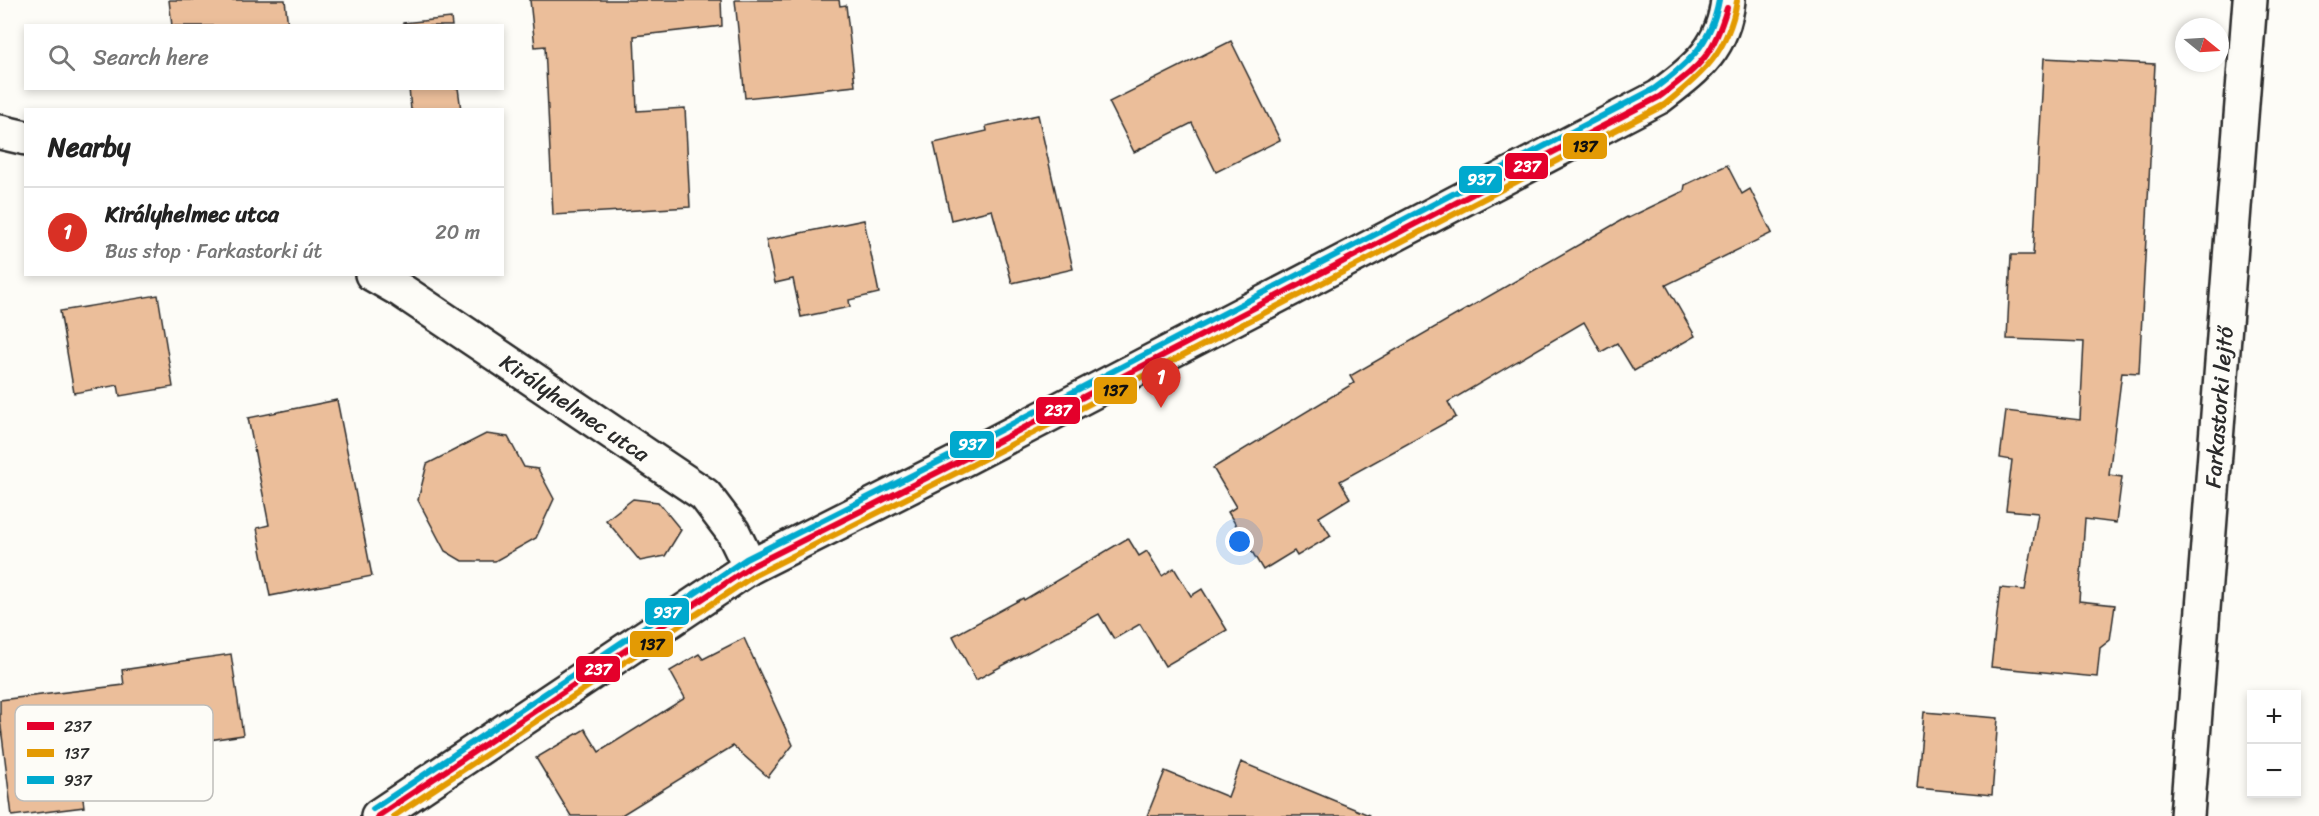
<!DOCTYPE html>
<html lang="en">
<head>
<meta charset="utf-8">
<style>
  body { margin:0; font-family:Sriracha,sans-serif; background:#f2f2f2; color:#222 }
  .controls { position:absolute; right:18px; bottom:18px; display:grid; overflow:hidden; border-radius:0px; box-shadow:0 3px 9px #0003 }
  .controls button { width:54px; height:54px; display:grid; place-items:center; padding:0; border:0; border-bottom:2px solid #e0e0e0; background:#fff; color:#222; font:30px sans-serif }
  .compass { position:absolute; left:2175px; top:18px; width:54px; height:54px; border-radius:50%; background:#fff; box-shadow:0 3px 9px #0003; rotate:108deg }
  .you { position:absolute; left:1240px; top:542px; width:21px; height:21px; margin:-15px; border:4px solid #fff; border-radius:50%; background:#1a73e8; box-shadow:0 0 0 9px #1a73e833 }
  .badge { display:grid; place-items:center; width:39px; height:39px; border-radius:50%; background:#d93025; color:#fff; font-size:20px; font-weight:700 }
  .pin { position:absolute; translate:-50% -50px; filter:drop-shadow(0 2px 3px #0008) }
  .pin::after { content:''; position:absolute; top:32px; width:21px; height:18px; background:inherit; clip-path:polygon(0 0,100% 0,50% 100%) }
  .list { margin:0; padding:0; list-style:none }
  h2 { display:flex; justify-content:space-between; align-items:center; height:78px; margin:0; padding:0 24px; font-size:26px }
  h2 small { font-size:20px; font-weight:400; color:#767676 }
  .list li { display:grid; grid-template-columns:39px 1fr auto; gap:18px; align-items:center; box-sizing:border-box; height:90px; padding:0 24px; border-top:2px solid #e0e0e0 }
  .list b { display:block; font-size:22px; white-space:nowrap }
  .list p { margin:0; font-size:20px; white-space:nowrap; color:#767676 }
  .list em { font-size:20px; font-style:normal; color:#767676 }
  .icon { flex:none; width:33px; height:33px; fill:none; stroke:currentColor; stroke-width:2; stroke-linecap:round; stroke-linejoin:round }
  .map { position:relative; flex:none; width:2319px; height:816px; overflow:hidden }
  .search { position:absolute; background:#fff; box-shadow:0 3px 9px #0003; left:24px; top:24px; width:480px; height:66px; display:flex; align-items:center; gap:15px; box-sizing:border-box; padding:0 21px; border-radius:0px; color:#767676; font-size:22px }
  .panel { position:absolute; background:#fff; box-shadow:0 3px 9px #0003; left:24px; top:108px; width:480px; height:168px; border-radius:0px }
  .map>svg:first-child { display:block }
  .building { fill:#ebbe9a; stroke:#2b2b2b; stroke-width:1.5 }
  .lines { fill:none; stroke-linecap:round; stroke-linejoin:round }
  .minor-casing { stroke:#2b2b2b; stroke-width:38 }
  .tertiary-casing { stroke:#2b2b2b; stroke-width:38 }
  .minor { stroke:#fdfcf7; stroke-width:33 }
  .tertiary { stroke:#fdfcf7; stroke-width:33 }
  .bus-1-casing { stroke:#fdfcf7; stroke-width:10 }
  .bus-2-casing { stroke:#fdfcf7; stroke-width:10 }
  .bus-3-casing { stroke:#fdfcf7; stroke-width:10 }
  .bus-1 { stroke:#e4002b; stroke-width:6 }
  .bus-2 { stroke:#e39a04; stroke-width:6 }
  .bus-3 { stroke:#00a9ce; stroke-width:6 }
  .labels { text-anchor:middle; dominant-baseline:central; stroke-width:4.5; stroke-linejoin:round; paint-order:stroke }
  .street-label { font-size:22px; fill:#2b2b2b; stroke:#fdfcf7 }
  .key { fill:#fdfcf7; stroke:#bebdba; stroke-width:1.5 }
  .key-label { font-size:16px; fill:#2b2b2b }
  .line-badge { stroke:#fdfcf7; stroke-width:2 }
  .badge-label { font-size:16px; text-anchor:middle; font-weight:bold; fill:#fff }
  .pale-badge-label { font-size:16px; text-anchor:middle; font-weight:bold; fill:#111 }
</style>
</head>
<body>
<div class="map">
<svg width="2319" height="816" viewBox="0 0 2319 816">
  <rect width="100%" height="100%" fill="#fdfcf7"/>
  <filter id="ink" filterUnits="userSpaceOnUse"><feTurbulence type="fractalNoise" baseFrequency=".0167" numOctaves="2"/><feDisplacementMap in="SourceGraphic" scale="12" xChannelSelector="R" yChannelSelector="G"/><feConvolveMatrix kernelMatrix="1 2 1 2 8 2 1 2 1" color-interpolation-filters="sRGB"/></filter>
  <g filter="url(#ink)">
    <g class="building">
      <polygon points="169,0 285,0 288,26 172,26"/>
      <polygon points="530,0 721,0 722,26 634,36 637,111 685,108 690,207 553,215 545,46 535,47"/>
      <polygon points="735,0 839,0 840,6 846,5 855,86 745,98"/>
      <polygon points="451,18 452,26 403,26 403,23"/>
      <polygon points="1231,41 1280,140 1216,172 1192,123 1134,152 1109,102"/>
      <polygon points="2044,58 2155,64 2139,373 2122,372 2109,475 2122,477 2116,523 2085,519 2079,601 2115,605 2110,640 2100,648 2097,677 1991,667 2000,588 2025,590 2038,513 2006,510 2012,460 2000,458 2006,411 2080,420 2084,342 2007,339 2011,255 2033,255"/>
      <polygon points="409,88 458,88 461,110 411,110"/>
      <polygon points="1038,115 1073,269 1012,283 992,210 951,220 934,143 987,131 986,126"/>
      <polygon points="1727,165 1742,194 1750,189 1772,233 1666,285 1695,336 1634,371 1617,343 1601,352 1584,322 1448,402 1456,417 1340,481 1350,498 1319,517 1331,536 1297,556 1294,551 1263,570 1228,512 1236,507 1213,468 1354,383 1350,376 1627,217 1628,218 1684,191 1685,185"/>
      <polygon points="864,220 879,293 849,300 850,307 801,317 793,279 775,283 766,240"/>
      <polygon points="158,295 173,387 120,396 118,385 74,393 60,311"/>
      <polygon points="337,400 372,576 270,596 257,528 269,525 248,418"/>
      <polygon points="486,434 508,437 524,467 538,469 554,499 536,538 495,561 462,561 445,551 418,500 427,464"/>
      <polygon points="633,499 658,502 681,530 665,556 640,561 606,520"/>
      <polygon points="1128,538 1139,556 1147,551 1162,576 1174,568 1191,596 1202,589 1227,630 1165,666 1140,624 1114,639 1099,614 976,680 953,636 1023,598 1024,600"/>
      <polygon points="744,638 793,745 768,777 733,746 620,816 571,816 536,758 585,729 599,752 685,698 670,671 699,654 703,659"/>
      <polygon points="231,654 243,735 78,759 84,807 12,816 0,719 0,700 124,685 122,670"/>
      <polygon points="1924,712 1998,718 1992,795 1917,788"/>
      <polygon points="1241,762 1369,815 1369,816 1147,816 1165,771 1228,797"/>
    </g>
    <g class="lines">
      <g class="minor-casing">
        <g id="minor">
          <polyline points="0,132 26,138"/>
          <path id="s1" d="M372,274l30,17 303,204 28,37 17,35"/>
          <path id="s2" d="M2187,816l63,-816"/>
        </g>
      </g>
      <g class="tertiary-casing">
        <path id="tertiary" d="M378,816l372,-249 216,-109 693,-361c36,-28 64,-47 69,-97"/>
      </g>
      <use href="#minor" class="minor"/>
      <use href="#tertiary" class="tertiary"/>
      <g class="bus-1-casing">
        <path id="bus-1" d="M378,816l372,-249 216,-109 693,-361c40,-31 53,-38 68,-89"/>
      </g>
      <g class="bus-2-casing">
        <path id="bus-2" d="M394,816l361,-241 215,-109 694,-361c39,-31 64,-53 73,-104"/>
      </g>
      <g class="bus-3-casing">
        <path id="bus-3" d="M373,809l373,-250 216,-109 692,-361c34,-26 57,-44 65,-89"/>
      </g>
      <use href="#bus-1" class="bus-1"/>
      <use href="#bus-2" class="bus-2"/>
      <use href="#bus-3" class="bus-3"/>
    </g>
  </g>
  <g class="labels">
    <g class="street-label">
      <text stroke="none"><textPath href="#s1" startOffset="243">Királyhelmec utca</textPath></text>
      <text stroke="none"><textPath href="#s2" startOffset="410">Farkastorki lejtő</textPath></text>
    </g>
  </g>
  <rect x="15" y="705" width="198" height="96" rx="9" class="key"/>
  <rect x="27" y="722" width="27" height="8" fill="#e4002b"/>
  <rect x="27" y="749" width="27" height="8" fill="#e39a04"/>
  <rect x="27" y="776" width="27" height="8" fill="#00a9ce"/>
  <g class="key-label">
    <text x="64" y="732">237</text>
    <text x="64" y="759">137</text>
    <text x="64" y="786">937</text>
  </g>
  <g class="line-badge">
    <rect x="1562" y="132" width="46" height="28" rx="6" fill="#e39a04"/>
    <rect x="1504" y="152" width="45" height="28" rx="6" fill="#e4002b"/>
    <rect x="1458" y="165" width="45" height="29" rx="6" fill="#00a9ce"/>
    <rect x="1093" y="376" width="45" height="29" rx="6" fill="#e39a04"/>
    <rect x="1035" y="396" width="46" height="29" rx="6" fill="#e4002b"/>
    <rect x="949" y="430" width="46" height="29" rx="6" fill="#00a9ce"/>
    <rect x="644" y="597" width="46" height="29" rx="6" fill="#00a9ce"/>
    <rect x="629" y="630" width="45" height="28" rx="6" fill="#e39a04"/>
    <rect x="575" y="655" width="46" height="28" rx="6" fill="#e4002b"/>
  </g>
  <g class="badge-label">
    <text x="1527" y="172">237</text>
    <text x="1481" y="185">937</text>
    <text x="1058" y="416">237</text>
    <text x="972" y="450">937</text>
    <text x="667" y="618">937</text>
    <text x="598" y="675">237</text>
  </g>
  <g class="pale-badge-label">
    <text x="1585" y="152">137</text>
    <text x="1115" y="396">137</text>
    <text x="652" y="650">137</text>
  </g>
</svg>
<div class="controls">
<button>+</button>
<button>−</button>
</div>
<svg class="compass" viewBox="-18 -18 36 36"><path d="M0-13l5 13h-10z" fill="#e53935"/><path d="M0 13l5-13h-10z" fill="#767676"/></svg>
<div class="you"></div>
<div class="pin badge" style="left:1161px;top:408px">1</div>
<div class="search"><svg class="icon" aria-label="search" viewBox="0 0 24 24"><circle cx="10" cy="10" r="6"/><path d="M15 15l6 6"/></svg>Search here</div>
<section class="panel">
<h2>Nearby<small></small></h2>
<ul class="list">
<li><span class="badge">1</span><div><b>Királyhelmec utca</b><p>Bus stop · Farkastorki út</p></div><em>20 m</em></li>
</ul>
</section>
</div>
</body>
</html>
